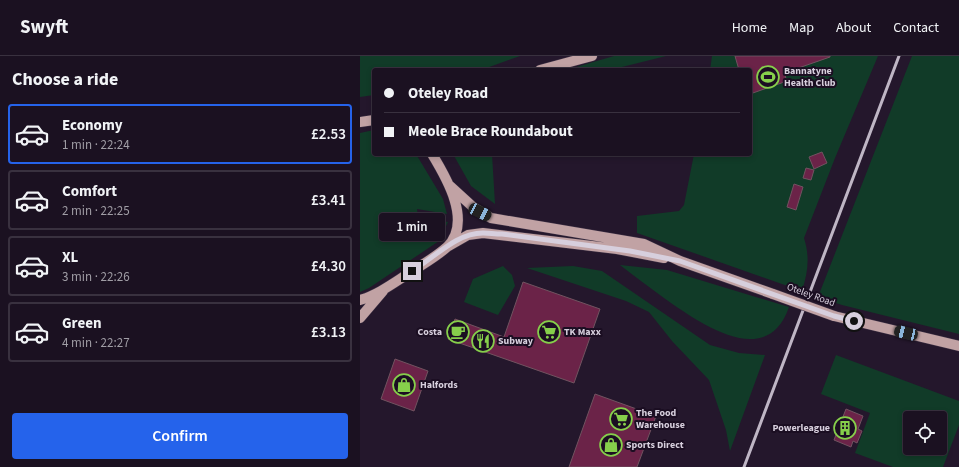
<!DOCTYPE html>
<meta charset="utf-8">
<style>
:root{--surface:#1b1121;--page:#281f2e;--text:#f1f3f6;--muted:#a09da5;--line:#39313f;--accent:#2563eb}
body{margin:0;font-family:"Source Sans 3",sans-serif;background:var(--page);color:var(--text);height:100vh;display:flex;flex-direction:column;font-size:15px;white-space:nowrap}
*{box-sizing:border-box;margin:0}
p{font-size:13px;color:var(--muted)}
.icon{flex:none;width:22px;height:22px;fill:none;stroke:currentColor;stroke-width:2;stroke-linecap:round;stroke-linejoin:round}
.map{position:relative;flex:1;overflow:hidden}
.side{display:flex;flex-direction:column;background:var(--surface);width:360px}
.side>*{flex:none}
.guide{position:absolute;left:12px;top:12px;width:380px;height:88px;border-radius:4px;box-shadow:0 2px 6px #0003,0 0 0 1px var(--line);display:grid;align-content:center;height:88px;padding:0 12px;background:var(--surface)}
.fabs{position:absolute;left:543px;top:355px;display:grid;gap:8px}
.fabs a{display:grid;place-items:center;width:44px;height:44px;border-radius:4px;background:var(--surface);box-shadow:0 2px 6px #0003,0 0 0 1px var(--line);font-size:20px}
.end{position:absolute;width:18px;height:18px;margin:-9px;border:5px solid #d7cfdd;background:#111;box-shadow:0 0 0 2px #111}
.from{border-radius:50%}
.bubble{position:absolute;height:28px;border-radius:4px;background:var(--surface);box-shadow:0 2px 6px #0003,0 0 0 1px var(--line);font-size:13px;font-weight:600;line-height:28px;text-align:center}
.car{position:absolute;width:12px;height:24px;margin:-12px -6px;border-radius:5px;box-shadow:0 0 3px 1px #0007;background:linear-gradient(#222 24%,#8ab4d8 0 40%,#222 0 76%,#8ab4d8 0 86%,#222 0)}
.guide b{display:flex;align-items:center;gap:14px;height:38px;font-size:15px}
.guide b+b{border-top:1px solid var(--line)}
.guide i{width:10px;height:10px;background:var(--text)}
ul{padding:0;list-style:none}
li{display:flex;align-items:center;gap:12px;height:60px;margin:0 8px 6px;padding:0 4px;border:2px solid var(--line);border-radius:4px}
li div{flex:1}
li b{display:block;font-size:15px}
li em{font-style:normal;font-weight:600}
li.current{border-color:var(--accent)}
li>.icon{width:36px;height:36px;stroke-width:1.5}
h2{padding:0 12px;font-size:18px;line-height:48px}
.button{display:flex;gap:8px;margin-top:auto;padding:8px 12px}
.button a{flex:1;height:46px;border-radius:4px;background:var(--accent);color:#fff;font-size:16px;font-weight:600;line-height:46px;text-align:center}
header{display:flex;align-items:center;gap:24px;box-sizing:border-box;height:56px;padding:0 20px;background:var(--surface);border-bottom:1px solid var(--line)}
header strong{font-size:19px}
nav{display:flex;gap:22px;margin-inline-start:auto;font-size:14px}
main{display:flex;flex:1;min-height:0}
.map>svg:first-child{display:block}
</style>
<header>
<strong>Swyft</strong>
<nav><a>Home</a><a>Map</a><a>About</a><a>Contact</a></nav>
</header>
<main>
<section class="side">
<h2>Choose a ride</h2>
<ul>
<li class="current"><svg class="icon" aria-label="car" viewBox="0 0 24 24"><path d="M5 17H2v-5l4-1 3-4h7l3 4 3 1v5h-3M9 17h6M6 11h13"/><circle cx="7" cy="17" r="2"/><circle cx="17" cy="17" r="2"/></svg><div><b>Economy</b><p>1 min · 22:24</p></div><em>£2.53</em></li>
<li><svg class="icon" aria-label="car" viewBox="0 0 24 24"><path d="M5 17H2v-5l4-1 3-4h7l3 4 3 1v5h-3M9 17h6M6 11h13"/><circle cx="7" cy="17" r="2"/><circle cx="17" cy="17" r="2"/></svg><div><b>Comfort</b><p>2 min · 22:25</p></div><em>£3.41</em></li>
<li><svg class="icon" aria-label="car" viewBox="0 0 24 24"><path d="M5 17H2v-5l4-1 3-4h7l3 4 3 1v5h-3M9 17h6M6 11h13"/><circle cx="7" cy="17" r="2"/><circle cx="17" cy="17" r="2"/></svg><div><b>XL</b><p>3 min · 22:26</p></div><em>£4.30</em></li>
<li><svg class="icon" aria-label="car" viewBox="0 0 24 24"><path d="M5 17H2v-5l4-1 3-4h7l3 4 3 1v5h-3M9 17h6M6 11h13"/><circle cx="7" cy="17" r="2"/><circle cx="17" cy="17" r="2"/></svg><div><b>Green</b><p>4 min · 22:27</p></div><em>£3.13</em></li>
</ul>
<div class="button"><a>Confirm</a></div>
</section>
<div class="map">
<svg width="599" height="411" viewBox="0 0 599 411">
<rect width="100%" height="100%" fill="#24172c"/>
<path fill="#113b28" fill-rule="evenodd" d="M0,0H160L121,14H14V39L0,41Z
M254,0H306L250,14H206Z
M352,0H518L475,102L444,182C450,201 448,216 442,235L277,177V160L319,155L324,149L334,98H390V14H350Z
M552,0H599V278L482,249L458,241Z
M14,74V98H56L83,143L87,158L57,153L58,161L88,166L79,185L9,232L0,236V77Z
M93,98H132L135,148L111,130Z
M260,209L307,214L429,251C407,316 338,266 304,242C289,231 274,220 260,209Z
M143,210L152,219L155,230L138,259L104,246L113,223Z
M213,210L242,215L350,289L379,297L405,299L370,395L366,374L349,324L312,285L289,256L266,245L167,212Z
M476,299L599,345V369L583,411H533L495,397L510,357L461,338ZM550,362H580V392H550Z"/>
<path fill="#6b2348" stroke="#715360" d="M375,0H470V1L424,17L427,25L390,38V14H379Z
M462,96L467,107L454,113L449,101Z
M446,112L454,114L451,124L443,122Z
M434,128L443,131L436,154L427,151Z
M163,226L240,253L214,327L88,283L95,263L144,281Z
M35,303L68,315L54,355L21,343Z
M235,338L296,360L277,411H209Z
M486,353L503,360L498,373L502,375L497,387L493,385L491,391L474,384Z"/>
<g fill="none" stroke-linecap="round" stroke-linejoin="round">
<g stroke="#3d3145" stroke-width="11">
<path id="major" d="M180,14L232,0
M0,66L14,64
M90,130L113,151L131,162L284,188L320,205L413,238
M87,191L108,179L123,177L257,193L304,202
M0,244C18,239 35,226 51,216C63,208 76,201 87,191C113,166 86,121 72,98
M474,260L599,290
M0,262L23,235"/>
</g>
<use href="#major" stroke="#c1a2a4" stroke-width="10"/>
<path stroke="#bfb6c5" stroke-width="3" d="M384,411L539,0"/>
<g stroke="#3d3145" stroke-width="11" stroke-linecap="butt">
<path id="major-bridge" d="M413,238L474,260"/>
</g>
<use href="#major-bridge" stroke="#c1a2a4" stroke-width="10"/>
</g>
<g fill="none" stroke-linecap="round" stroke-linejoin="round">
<path stroke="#d7cfdd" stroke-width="5" d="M52,215C74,202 96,177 123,177C129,177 135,178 142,178L270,195L320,205L474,260L494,265"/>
</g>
<defs>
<g id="stadium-ring" transform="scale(1.15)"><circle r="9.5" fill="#1b0e22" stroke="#86cf4b" stroke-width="1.5"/><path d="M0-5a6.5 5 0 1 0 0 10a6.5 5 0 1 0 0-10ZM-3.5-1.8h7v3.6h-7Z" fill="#86cf4b"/></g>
<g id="cafe-ring" transform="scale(1.15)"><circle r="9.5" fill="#1b0e22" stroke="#86cf4b" stroke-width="1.5"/><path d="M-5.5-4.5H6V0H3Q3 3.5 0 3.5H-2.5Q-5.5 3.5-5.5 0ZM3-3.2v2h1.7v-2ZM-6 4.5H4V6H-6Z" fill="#86cf4b"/></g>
<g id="supermarket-ring" transform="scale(1.15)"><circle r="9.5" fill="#1b0e22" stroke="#86cf4b" stroke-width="1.5"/><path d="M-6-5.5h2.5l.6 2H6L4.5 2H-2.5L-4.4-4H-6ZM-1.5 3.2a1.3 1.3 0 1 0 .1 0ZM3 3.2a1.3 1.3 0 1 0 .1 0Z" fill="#86cf4b"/></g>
<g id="restaurant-ring" transform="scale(1.15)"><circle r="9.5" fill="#1b0e22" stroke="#86cf4b" stroke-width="1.5"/><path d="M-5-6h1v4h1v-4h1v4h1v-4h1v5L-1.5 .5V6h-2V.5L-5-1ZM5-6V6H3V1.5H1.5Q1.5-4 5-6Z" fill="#86cf4b"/></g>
<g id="shop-ring" transform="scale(1.15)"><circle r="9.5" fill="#1b0e22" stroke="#86cf4b" stroke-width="1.5"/><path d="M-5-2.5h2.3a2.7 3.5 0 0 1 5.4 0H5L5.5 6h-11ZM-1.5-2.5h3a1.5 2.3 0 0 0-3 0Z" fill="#86cf4b"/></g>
<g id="building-ring" transform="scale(1.15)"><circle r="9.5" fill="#1b0e22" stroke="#86cf4b" stroke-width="1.5"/><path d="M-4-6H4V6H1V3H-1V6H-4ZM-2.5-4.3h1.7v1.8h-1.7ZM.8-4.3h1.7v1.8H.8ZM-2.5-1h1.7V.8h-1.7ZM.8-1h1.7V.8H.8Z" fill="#86cf4b"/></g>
</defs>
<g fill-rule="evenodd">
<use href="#stadium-ring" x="408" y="21"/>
<use href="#cafe-ring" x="98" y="276"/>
<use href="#supermarket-ring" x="189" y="276"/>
<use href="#restaurant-ring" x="123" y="285"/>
<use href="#shop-ring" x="44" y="329"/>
<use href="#supermarket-ring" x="261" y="363"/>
<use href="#building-ring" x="485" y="372"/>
<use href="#shop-ring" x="251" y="389"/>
</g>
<g text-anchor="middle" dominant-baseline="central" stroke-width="4" stroke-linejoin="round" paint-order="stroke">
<g font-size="10" font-weight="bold" fill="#d7cfdd" stroke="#1b0e22" text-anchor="start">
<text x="424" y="15">Bannatyne<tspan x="424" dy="12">Health Club</tspan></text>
<text x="82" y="276" text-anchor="end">Costa</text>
<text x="204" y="276">TK Maxx</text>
<text x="138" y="285">Subway</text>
<text x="60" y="329">Halfords</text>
<text x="276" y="357">The Food<tspan x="276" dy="12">Warehouse</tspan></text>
<text x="470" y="372" text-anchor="end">Powerleague</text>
<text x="266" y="389">Sports Direct</text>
</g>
<g font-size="10" fill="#d7cfdd" stroke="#1b0e22">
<text transform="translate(451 239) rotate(20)">Oteley Road</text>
</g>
</g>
</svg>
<div class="fabs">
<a><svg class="icon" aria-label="locate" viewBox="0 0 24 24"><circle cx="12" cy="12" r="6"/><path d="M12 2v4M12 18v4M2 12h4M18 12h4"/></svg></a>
</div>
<i class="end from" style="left:494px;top:265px"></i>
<i class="end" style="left:52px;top:215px"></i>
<div class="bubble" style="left:19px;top:157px;width:66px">1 min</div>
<i class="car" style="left:120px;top:156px;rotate:117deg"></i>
<i class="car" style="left:546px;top:277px;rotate:283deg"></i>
<div class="guide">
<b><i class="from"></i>Oteley Road</b>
<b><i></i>Meole Brace Roundabout</b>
</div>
</div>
</main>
